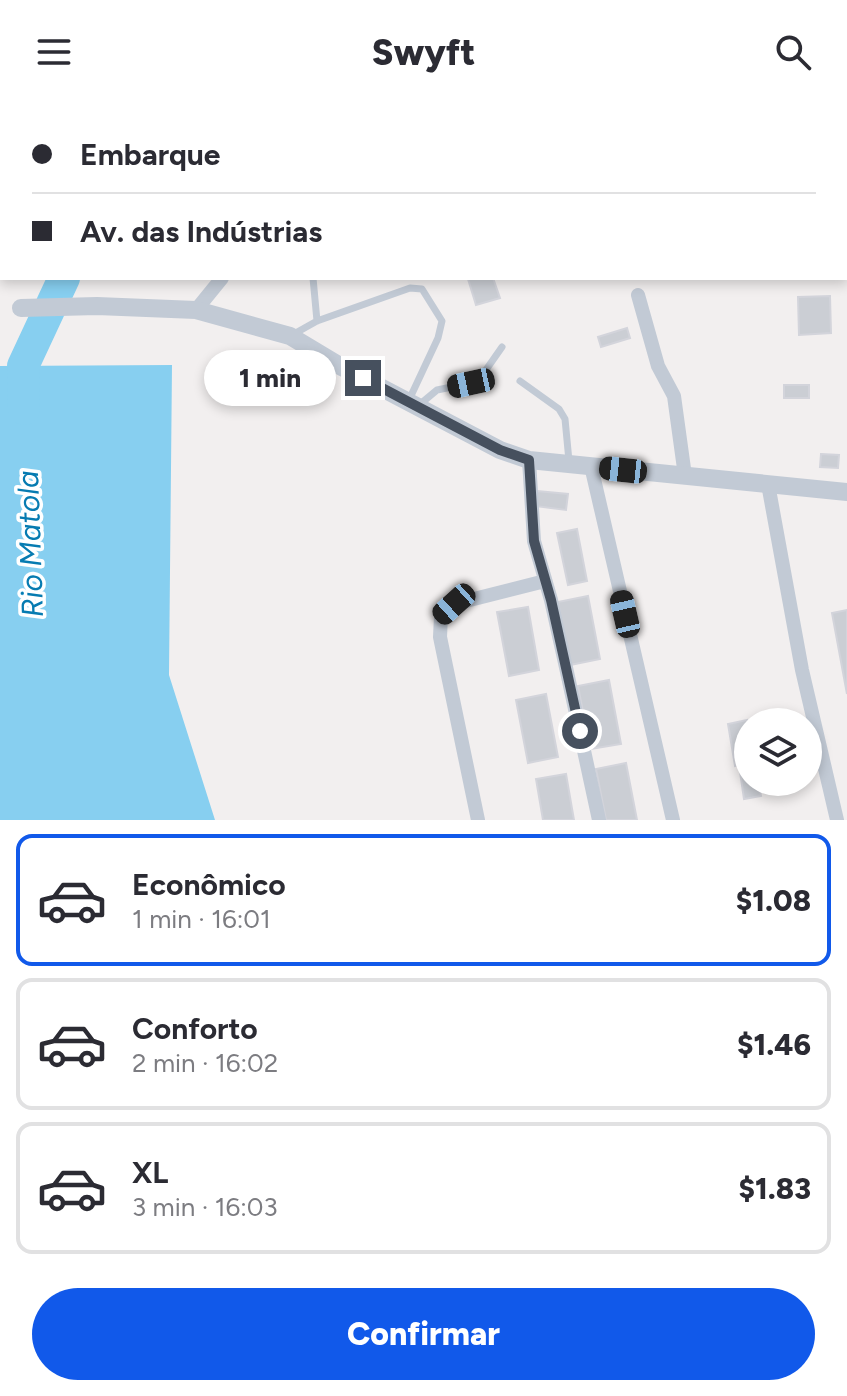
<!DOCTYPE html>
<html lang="pt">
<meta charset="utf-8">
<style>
:root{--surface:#fff;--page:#f2f2f3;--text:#2b2b33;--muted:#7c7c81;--line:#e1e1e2;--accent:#1159ea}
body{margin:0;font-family:Figtree,sans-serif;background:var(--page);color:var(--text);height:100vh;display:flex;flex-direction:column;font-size:30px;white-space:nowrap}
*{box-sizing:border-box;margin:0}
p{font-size:26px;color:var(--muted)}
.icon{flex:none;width:44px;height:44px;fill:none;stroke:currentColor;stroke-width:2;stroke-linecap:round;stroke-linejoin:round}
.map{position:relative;height:716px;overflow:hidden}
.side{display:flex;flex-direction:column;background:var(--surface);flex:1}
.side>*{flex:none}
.banner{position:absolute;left:0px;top:0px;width:848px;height:176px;box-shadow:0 4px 12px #0003;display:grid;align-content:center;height:176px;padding:0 32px;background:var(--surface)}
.fabs{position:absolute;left:734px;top:604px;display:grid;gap:16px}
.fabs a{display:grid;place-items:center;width:88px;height:88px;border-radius:50%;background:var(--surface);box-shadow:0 4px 12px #0003;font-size:40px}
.end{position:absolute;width:36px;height:36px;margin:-18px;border:10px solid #46505e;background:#fff;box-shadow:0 0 0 4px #fff}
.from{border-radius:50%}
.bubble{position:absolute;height:56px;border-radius:28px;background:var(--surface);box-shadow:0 4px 12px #0003;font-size:26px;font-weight:800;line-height:56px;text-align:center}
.car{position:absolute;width:24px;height:48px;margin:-24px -12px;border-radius:10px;box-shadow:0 0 6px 2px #0007;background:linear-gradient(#222 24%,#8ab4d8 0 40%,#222 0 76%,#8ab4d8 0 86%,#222 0)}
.banner b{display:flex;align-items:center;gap:28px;height:76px;font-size:30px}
.banner b+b{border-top:2px solid var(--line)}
.banner i{width:20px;height:20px;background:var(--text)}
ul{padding:14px 0 0;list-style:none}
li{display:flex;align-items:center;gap:24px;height:132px;margin:0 16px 12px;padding:0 16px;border:4px solid var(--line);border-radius:16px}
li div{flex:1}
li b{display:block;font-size:30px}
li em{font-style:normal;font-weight:800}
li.on{border-color:var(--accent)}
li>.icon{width:72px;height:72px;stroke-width:1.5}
.primary-button{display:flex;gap:16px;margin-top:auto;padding:16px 32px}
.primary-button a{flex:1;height:92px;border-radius:48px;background:var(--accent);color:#fff;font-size:32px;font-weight:800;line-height:92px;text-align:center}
header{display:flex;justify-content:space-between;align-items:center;height:104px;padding:0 32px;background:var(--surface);font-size:36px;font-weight:800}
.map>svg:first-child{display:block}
</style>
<header><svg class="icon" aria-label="menu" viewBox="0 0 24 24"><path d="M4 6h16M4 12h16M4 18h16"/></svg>Swyft<svg class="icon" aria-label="search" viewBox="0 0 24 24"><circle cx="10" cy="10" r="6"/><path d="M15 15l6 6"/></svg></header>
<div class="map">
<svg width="847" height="716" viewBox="0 0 847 716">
<rect width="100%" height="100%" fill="#f2efef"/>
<path fill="#87cff0" d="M0,0H322L320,2H2V163H0Z
M172,261L169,571L215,716H0V262Z"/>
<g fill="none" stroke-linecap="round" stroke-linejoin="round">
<path stroke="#87cff0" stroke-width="32" d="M24,305L23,262L64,174"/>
</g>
<path fill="#cbced4" stroke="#d3d4db" stroke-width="2" d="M472,174H493L500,194L476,201L468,175Z
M830,192L831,229L799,231L798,193Z
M627,224L630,234L601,243L598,233Z
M784,281H809V294H784Z
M821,350L839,351L838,364L820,363Z
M537,387L568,390L566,406L535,402Z
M577,425L587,477L568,481L557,429Z
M588,492L600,555L570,561L558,498Z
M528,503L539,566L509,572L497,508Z
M847,506V590L832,509Z
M609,576L621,640L590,645L578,582Z
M546,590L558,653L528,659L516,596Z
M747,616L748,678H758L761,692L744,695L739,661L735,662L728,620Z
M626,659L637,716H606L596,665Z
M566,670L574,716H543L536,675Z"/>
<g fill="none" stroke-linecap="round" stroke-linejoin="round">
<path stroke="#c2cad5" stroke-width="7" d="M313,174L317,217
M292,231L317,217L410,184L422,185L442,217L438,234L409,296
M520,277L559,305L565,315L569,357
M419,301L437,286L471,279L481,273L502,243"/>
<path stroke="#c2cad5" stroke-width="14" d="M440,2L442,0
M638,2V0
M729,2V0
M846,91H847
M638,191L658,262L674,292L685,372
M196,206L222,174
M529,356L534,437L551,496L567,568L599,716
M591,362L673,716
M768,380L802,566L837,716
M478,716L440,533L441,512L454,500L545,477"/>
<path stroke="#c2cad5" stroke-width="18" d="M21,204L97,202L196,206L290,232L340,262L500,346L529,356L847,388"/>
</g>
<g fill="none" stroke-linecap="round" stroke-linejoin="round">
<path stroke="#46505e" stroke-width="10" d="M363,274L500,346L529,356L534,437L551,496L580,627"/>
</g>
<g text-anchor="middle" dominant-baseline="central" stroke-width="7" stroke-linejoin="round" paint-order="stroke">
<g font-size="30" font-style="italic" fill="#067bb1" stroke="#fff">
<text transform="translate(30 440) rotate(-92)">Rio Matola</text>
</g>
</g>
</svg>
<div class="fabs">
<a><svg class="icon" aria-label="layers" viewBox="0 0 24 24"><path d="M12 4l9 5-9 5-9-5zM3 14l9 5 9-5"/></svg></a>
</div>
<i class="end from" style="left:580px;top:627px"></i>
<i class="end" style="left:363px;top:274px"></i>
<div class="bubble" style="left:204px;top:246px;width:132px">1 min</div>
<i class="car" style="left:471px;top:279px;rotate:258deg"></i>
<i class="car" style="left:623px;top:366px;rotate:276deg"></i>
<i class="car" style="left:454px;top:500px;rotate:228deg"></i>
<i class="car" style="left:625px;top:510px;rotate:347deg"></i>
<div class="banner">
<b><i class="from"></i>Embarque</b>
<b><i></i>Av. das Indústrias</b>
</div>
</div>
<section class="side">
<ul>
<li class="on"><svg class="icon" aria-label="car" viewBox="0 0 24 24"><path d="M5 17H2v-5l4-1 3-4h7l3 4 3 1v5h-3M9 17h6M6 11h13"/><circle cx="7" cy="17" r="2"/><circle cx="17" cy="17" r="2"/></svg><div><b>Econômico</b><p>1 min · 16:01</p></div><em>$1.08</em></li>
<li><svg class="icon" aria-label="car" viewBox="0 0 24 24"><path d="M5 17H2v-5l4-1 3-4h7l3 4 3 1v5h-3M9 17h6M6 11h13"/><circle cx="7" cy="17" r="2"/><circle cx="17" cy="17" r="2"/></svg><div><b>Conforto</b><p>2 min · 16:02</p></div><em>$1.46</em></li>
<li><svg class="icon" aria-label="car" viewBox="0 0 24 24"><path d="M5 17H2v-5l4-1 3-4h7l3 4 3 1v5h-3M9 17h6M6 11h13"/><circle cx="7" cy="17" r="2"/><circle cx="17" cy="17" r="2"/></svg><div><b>XL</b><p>3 min · 16:03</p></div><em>$1.83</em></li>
</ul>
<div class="primary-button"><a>Confirmar</a></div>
</section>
